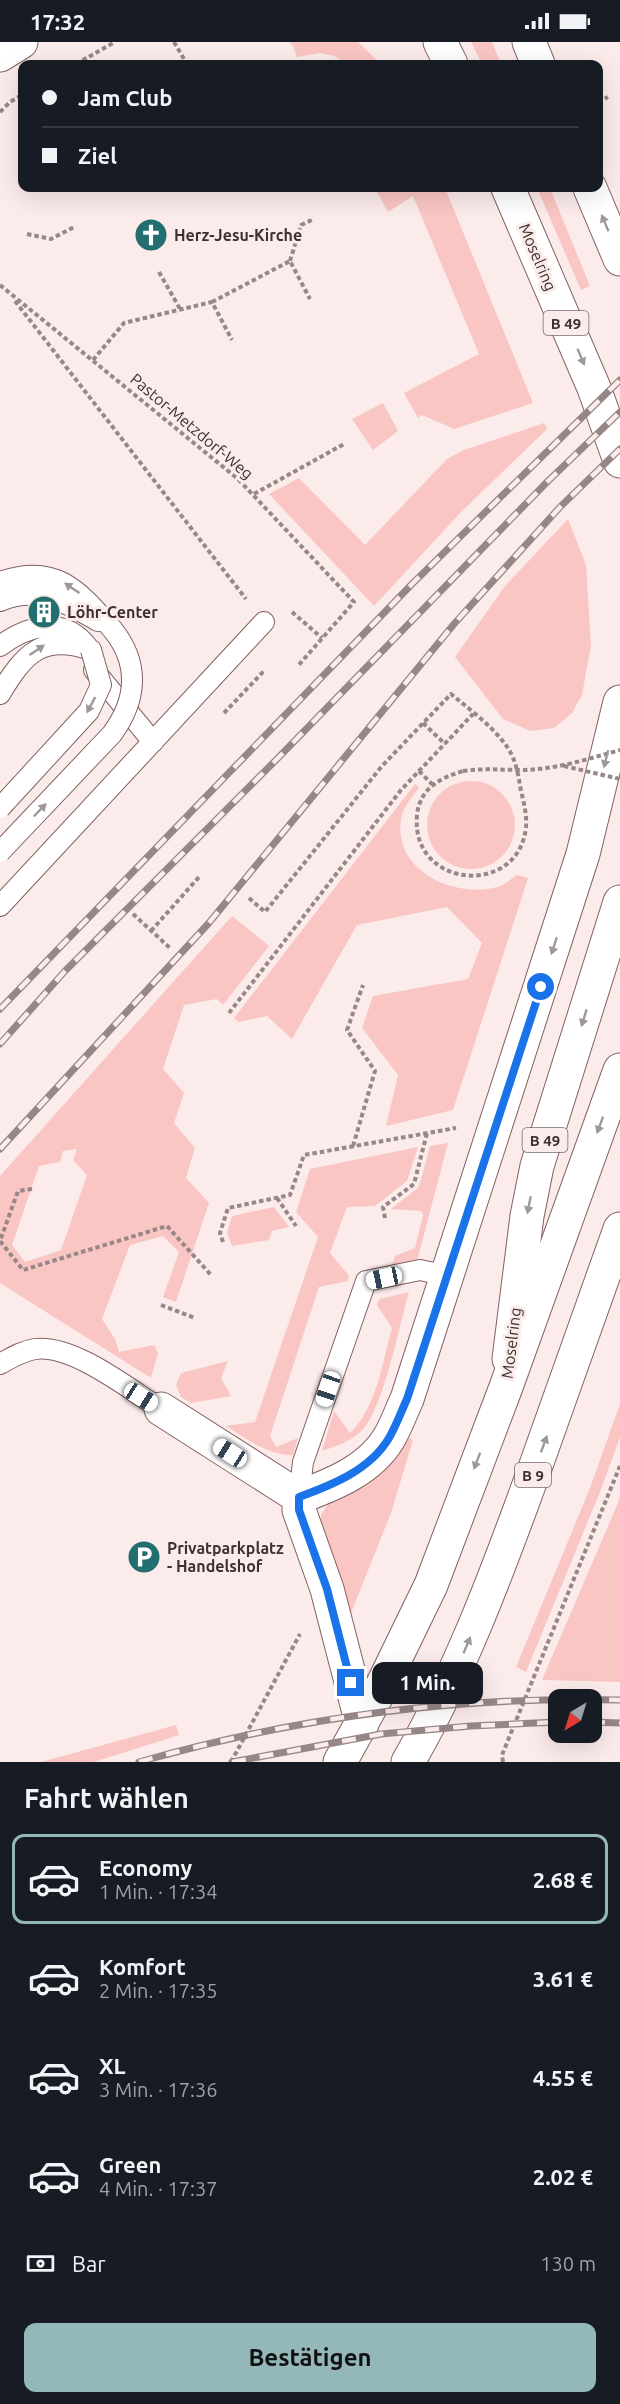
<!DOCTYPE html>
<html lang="de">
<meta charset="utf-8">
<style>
:root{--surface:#171b24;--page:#242831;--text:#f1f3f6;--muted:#9ea1a6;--line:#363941;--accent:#94b8ba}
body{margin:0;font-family:Ubuntu,sans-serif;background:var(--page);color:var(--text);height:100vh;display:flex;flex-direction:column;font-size:22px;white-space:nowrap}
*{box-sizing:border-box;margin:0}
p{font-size:20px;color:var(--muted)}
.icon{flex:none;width:33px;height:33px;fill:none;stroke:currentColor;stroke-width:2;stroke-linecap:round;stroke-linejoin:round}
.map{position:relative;height:1720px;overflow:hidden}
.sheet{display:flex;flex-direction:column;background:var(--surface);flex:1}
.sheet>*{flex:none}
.top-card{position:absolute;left:18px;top:18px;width:585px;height:132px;border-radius:12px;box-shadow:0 6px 24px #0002;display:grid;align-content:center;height:132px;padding:0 24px;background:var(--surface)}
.needle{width:39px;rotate:218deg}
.buttons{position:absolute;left:548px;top:1647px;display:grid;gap:12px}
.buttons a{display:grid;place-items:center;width:54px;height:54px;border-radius:12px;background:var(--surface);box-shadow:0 6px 24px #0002;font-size:30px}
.end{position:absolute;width:27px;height:27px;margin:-14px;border:8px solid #1a73e8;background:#fff;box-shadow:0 0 0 3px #fff}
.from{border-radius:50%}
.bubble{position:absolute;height:42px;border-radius:12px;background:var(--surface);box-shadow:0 6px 24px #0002;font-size:20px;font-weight:700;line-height:42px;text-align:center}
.car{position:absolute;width:18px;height:36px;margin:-18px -9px;border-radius:8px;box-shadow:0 0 4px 2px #0007;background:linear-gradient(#fff 24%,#345 0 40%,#fff 0 76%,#345 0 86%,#fff 0)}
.top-card b{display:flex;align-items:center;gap:21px;height:57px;font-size:22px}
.top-card b+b{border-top:2px solid var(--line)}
.top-card i{width:15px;height:15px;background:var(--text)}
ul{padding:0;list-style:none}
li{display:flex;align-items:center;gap:18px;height:90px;margin:0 12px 9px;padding:0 12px;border:3px solid transparent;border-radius:12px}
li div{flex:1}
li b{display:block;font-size:22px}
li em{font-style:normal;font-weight:700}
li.current{border-color:var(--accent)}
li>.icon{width:54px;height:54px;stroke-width:1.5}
h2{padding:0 24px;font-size:27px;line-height:72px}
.pay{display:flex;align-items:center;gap:15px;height:66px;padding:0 24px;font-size:22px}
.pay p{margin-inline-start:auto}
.cta{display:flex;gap:12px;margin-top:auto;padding:12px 24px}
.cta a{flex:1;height:69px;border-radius:12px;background:var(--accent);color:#111;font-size:24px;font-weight:700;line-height:69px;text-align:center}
.status{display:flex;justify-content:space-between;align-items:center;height:42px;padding:0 30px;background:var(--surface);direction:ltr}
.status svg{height:16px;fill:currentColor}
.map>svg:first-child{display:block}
</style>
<div class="status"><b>17:32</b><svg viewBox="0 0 49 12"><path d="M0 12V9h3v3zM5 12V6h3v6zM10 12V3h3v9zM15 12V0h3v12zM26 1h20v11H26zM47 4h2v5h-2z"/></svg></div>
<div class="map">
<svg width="620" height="1720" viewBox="0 0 620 1720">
<rect width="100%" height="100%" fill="#fbebea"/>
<path fill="#fac6c3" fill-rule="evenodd" d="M289,0H358L381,22H347L334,14L320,11L297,15L293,4Z
M471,0H492L501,22H482Z
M375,146H445L533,361L454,387L422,373L418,376L404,351L479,312L413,154L388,170Z
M537,146H550L590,244L581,248Z
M383,361L398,389L373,408L352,377Z
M544,381L547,387L461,470L374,564L269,452L299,436L365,503L447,417L464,408Z
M568,477L586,523L591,603L582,653L572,671L554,686L530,689L503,677L455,615L505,544Z
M427 783a44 44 0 1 1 88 0a44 44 0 1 1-88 0Z
M415,742L419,746C412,755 402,766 401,778C393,829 455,857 497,845C504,843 511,837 517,833L528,836L453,1068L386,1084L398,1033L362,986L373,954L468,937L482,901L447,865L357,883L292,997L267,974L239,980L234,976Z
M232,874L269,904L223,963L217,957L184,963L163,1027L184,1051L174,1081L195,1106L186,1136L209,1161L176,1260L163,1255L179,1210L163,1194L130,1203L102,1277L115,1297L119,1310L154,1303L158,1311L151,1336L0,1241V1134ZM77,1107L73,1118L87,1133L61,1208L25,1220L12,1203L39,1124L60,1120L63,1109Z
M448,1101L417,1219L391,1226L395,1214L415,1206L423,1173L421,1169L391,1167L419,1145L430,1104Z
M418,1105L407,1139L375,1164L347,1165L330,1211L349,1234L348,1239L319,1245L270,1394L276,1405L298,1396L293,1413C267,1413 247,1397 226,1384L255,1380L318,1195L296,1170L310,1127Z
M274,1165L289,1185L272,1189L269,1198L232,1204L227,1191L232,1174Z
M409,1250C400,1281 383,1367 363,1387C352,1399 337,1404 322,1409L334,1369L350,1391C377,1365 382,1321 392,1286L377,1263L379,1257Z
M228,1319L221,1336L231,1354L191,1361L181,1355L176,1343L181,1331Z
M620,1362V1395L600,1450L526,1630L516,1625L590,1446Z
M405,1394L413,1398L391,1471L347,1581L321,1488V1473L330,1459Z
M620,1454V1640L542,1638L618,1461Z
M176,1683L179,1693L94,1720H41Z"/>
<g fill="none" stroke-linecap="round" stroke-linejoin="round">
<g stroke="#836160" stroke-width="22">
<path id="service" d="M0,540C56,520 79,549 113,588
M0,559C38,543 65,560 98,579
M0,604C28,583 63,574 87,604
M94,628L153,700
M0,652C24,612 42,591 91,608
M0,864L264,580
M0,1322C11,1316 22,1309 35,1307C73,1302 129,1347 161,1367
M299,1455L303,1420L366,1239L420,1228L448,1234"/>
</g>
<g stroke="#836160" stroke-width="35">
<path id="minor" d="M161,1367L299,1455
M299,1455C332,1443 370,1428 389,1396C396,1384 401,1370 407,1357L583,812L620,660
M299,1455V1468L327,1547L362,1682"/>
</g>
<g stroke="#836160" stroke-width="35">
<path id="tertiary" d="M0,13L21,0"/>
</g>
<g stroke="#836160" stroke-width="35">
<path id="primary" d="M440,0L451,22
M529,0L538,22
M508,146L594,346L620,419
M590,146L620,217
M509,1317L527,1174L537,1124L620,860"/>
</g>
<g stroke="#836160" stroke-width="35">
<path id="trunk" d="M340,1720L381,1646L431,1543L506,1345L620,1028
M408,1720C459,1632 495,1536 530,1440C560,1356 590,1271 620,1187"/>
</g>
<path stroke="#978787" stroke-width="4" stroke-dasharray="4.5 3" stroke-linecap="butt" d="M174,0L184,17
M76,22L115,0
M598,41L601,40
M598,60L608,55
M0,70L10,60L22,53
M27,192L51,197L74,185
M290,219L301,183L314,177
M159,230L180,267
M0,243L238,437L354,560L297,625
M15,259L246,557
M212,260L290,219L310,257
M93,318L124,281L212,260L232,298
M254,452L344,402
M292,570L322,596
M224,671L262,631L260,628
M423,681L445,702
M419,729L432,742
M249,856L265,870L382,724L451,652C469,667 491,683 505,702C516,716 518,732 521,749C524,761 527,773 526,785C519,856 410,847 417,773C420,746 440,736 463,729
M133,872L170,906
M151,889L199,835
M229,971L401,748L473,672
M353,1104L375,1029L347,988L363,943
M32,1147L18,1149L0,1199L23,1228L167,1184L211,1233
M277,1156L296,1184
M385,1176L383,1165L414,1142L427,1091
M223,1200L220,1191L228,1166L290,1153L304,1113L456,1086
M161,1263L195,1276
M231,1720L300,1592
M503,1720L502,1713L620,1424"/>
<use href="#service" stroke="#fff" stroke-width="20"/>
<use href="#minor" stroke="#fff" stroke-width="33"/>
<use href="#tertiary" stroke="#fff" stroke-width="33"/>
<use href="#primary" stroke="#fff" stroke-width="33"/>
<use href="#trunk" stroke="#fff" stroke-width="33"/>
<g stroke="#968685" stroke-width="7">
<path id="rail" d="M0,967L412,542L620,338
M0,1002L65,929L277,717L548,439L620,370
M0,1107L208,882L454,582L561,464L620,407
M591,1680L620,1681
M139,1720C297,1675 456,1654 620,1658
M232,1720L381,1692L471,1684L558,1680"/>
</g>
<use href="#rail" stroke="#fbebea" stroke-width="4.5" stroke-dasharray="14" stroke-linecap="butt"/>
<g stroke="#836160" stroke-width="22" stroke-linecap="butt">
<path id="service-bridge" d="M0,766L89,669L101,643L91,608
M0,810L112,692C137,658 140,622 113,588"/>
</g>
<path stroke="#978787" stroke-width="4" stroke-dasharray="4.5 3" stroke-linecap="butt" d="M564,724L620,737
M463,729C484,726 503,728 524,728C557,727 588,717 620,708"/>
<use href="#service-bridge" stroke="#fff" stroke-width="20"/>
</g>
<defs><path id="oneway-solid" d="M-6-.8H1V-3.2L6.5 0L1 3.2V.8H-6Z" transform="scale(1.5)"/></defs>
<g fill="#a09898">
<use href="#oneway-solid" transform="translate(605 181) rotate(-113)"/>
<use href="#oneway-solid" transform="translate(581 315) rotate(67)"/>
<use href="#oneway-solid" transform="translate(72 546) rotate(-146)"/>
<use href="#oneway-solid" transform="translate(37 608) rotate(-34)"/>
<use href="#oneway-solid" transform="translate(91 663) rotate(118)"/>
<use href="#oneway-solid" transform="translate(606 717) rotate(104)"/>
<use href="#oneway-solid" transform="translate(40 768) rotate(-46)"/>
<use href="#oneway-solid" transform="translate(554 904) rotate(108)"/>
<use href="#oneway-solid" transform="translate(584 976) rotate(107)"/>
<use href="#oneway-solid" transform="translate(600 1083) rotate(110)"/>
<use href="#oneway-solid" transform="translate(529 1163) rotate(101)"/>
<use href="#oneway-solid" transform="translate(544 1402) rotate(-70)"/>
<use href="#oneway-solid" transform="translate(477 1419) rotate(111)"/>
<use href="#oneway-solid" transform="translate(467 1603) rotate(-67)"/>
</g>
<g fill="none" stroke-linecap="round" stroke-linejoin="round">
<path stroke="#1a73e8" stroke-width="8" d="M351,1641L327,1547L299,1468V1455C332,1443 370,1428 389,1396C396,1384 401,1370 407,1357L541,945"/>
</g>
<defs>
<g id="church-disc" transform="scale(1.725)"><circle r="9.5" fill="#236f70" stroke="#fbebea"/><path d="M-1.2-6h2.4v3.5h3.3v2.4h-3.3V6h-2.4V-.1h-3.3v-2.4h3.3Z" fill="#fff"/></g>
<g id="building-disc" transform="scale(1.725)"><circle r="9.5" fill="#236f70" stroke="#fbebea"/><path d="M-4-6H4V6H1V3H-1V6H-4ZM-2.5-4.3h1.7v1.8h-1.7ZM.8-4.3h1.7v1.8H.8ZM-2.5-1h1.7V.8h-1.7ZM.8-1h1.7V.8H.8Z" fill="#fff"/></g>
<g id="parking-disc" transform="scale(1.725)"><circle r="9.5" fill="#236f70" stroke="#fbebea"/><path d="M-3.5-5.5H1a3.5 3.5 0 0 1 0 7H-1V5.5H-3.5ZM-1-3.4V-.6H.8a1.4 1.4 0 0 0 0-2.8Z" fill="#fff"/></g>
</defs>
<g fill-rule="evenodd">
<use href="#church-disc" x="151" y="193"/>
<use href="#building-disc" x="44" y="570"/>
<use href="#parking-disc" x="144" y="1515"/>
</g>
<g text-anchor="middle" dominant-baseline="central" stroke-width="6" stroke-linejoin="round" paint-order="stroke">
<g fill="#fbebea" stroke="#786868" stroke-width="1.5">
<rect x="543.5" y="269" width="45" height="24" rx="4.5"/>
<rect x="522.5" y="1086" width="45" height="24" rx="4.5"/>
<rect x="515" y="1421" width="36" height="24" rx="4.5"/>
</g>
<g font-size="15" font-weight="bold" fill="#403030">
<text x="566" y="281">B 49</text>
<text x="545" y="1098">B 49</text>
<text x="533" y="1433">B 9</text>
</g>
<g font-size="16" font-weight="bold" fill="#403030" stroke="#fbebea" text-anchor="start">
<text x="174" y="193">Herz-Jesu-Kirche</text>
<text x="67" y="570">Löhr-Center</text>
<text x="167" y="1506">Privatparkplatz<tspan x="167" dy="18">- Handelshof</tspan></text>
</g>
<g font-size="16" fill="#403030" stroke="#fbebea">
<text transform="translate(538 215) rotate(67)">Moselring</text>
<text transform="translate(192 384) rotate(40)">Pastor-Metzdorf-Weg</text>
<text transform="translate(511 1301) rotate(-83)">Moselring</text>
</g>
</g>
</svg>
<div class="buttons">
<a><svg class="needle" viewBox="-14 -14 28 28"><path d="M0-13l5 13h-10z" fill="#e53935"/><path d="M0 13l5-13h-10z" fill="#9ea1a6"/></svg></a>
</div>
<i class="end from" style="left:541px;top:945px"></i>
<i class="end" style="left:351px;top:1641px"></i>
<div class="bubble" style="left:372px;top:1620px;width:111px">1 Min.</div>
<i class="car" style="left:384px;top:1236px;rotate:258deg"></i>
<i class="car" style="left:328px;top:1347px;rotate:199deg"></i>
<i class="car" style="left:141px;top:1355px;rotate:122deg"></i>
<i class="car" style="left:230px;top:1411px;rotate:302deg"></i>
<div class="top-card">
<b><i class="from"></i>Jam Club</b>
<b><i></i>Ziel</b>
</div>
</div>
<section class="sheet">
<h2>Fahrt wählen</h2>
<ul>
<li class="current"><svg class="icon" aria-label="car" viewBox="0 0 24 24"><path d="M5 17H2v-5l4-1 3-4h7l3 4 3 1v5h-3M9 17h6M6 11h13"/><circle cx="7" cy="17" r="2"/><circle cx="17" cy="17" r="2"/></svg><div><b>Economy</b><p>1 Min. · 17:34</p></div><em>2.68 €</em></li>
<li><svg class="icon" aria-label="car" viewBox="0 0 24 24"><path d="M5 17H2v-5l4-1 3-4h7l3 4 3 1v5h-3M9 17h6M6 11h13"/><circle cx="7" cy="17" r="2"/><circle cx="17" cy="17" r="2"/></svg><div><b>Komfort</b><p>2 Min. · 17:35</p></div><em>3.61 €</em></li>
<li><svg class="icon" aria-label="car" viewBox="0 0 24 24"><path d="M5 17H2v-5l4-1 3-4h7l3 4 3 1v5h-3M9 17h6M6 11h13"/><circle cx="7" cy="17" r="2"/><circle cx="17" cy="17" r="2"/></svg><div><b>XL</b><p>3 Min. · 17:36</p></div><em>4.55 €</em></li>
<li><svg class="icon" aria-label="car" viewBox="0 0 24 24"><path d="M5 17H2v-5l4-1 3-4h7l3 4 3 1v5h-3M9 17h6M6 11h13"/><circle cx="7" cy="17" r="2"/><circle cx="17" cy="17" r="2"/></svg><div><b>Green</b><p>4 Min. · 17:37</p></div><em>2.02 €</em></li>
</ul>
<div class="pay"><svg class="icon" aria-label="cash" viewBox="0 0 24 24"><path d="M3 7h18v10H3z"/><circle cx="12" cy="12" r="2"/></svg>Bar<p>130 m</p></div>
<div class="cta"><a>Bestätigen</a></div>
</section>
